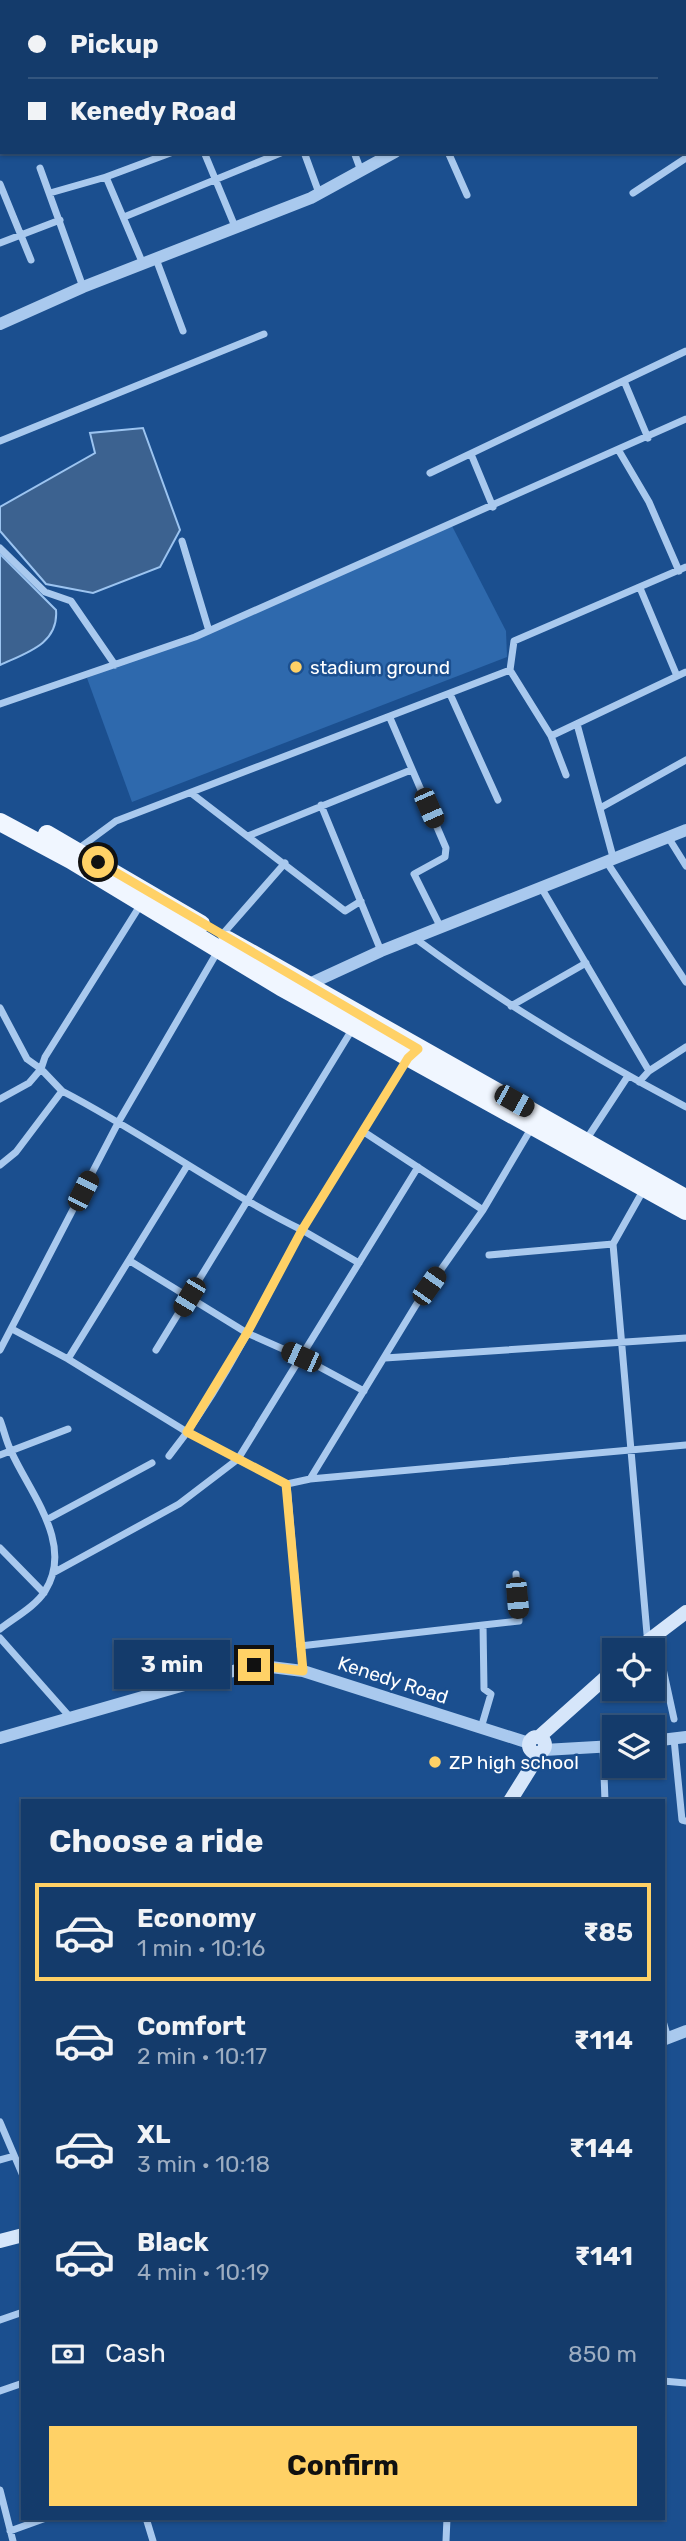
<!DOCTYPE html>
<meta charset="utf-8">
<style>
:root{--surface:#143b6b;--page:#1d4271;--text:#f1f3f6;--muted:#9dadc1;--line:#33557e;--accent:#ffd166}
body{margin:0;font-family:Rubik,sans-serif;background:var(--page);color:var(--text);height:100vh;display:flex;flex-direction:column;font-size:26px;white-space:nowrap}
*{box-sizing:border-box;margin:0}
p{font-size:23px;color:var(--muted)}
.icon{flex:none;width:38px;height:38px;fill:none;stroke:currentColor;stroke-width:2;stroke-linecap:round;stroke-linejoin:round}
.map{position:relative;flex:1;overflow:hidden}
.side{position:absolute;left:21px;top:1799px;width:644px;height:721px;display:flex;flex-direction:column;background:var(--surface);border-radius:0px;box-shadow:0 2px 5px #0004,0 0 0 2px var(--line)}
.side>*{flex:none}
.guide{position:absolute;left:0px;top:0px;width:686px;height:154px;box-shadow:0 2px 5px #0004,0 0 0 2px var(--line);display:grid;align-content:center;height:154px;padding:0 28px;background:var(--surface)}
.fabs{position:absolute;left:602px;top:1638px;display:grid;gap:14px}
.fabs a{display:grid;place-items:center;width:63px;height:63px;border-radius:0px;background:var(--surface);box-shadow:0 2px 5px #0004,0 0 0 2px var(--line);font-size:35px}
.end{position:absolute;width:32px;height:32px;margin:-16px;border:9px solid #ffd166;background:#111;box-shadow:0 0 0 4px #111}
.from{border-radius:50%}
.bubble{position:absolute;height:49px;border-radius:0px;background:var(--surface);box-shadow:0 2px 5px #0004,0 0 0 2px var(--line);font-size:23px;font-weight:700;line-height:49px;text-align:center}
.car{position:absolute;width:21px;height:42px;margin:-21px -10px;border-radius:9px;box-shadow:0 0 5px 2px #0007;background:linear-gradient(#222 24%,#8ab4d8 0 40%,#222 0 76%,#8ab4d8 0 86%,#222 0)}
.guide b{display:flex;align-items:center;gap:24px;height:66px;font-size:26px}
.guide b+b{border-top:2px solid var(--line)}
.guide i{width:18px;height:18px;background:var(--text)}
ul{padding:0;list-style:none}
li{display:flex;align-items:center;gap:21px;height:98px;margin:0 14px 10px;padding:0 14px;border:4px solid transparent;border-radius:0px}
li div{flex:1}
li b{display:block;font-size:26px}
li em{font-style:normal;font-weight:700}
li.active{border-color:var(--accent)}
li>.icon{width:63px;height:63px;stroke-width:1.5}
h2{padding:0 28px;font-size:32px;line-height:84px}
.pay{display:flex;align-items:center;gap:18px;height:77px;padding:0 28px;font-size:26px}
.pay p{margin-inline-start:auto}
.action{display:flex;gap:14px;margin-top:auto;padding:14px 28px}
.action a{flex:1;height:80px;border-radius:0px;background:var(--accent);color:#111;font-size:28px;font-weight:700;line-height:80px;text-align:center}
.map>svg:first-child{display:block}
</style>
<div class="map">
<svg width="686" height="2541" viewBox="0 0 686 2541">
<rect width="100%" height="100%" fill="#1b4f8f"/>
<path fill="#2e69ad" d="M452,526L506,631L507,657L132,802L87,678Z"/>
<path fill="#3c6290" stroke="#9cc4f0" stroke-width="2" d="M143,428L180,530L160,567L93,593L46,584L0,531V507L95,453L90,433Z
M0,554L56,610C59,644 26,653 0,665Z"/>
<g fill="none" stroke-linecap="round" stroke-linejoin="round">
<path stroke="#a9c9ee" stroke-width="7" d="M0,115L2,114
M204,152L236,229
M304,152L319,193
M354,152L361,171
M448,152L467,195
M40,168L83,287
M0,184L31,260
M50,193L106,177
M633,193L686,158
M124,217L283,152
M0,243L60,220
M156,259L183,331
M143,264L106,177L173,152
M624,381L648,438
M0,441L264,334
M619,451L649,502L679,571
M471,454L493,507
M430,473L686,351
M182,541L209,631
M0,548L45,592L71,601L115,665
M640,588L677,676
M510,670L551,736L686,672
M450,694L498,800
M0,704L195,637L686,419
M390,718L446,848L445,857L414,874L441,928
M577,724L613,857
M551,736L566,775
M191,793L345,911L361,901
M321,805L381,951
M602,807L686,760
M248,836L411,770
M668,837L686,866
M78,849L116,821L510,670L514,641L686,567
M606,861L686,982
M542,889L649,1071
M221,936L285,863
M416,939C502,1003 592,1057 686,1107
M511,1006L586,963
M0,1008L27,1059L41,1069L29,1083L0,1099
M639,1082L649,1071L686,1047
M62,1091C145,1134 219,1189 302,1230L408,1058
M364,1132L483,1210L532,1127
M586,1140L628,1076
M0,1165L16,1152L62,1091L41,1069L45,1057L141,904
M644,1189L613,1244L647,1634L660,1655L674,1719
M489,1255L613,1244
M130,1261L247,1333L301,1357L364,1391
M12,1329L68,1359L187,1432L287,1484L310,1479L416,1305L483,1210
M0,1350L119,1121L219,949
M156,1350L353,1028
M385,1358L686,1338
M68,1359L187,1166
M0,1420C4,1430 6,1441 11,1451C29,1492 75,1544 45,1591C36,1606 14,1618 0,1629
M0,1455L68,1429
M169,1456C223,1388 261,1306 302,1230L359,1263
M310,1479L686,1445
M287,1484L303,1671
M48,1519L152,1463
M0,1548L44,1593
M53,1573L179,1504L238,1459L418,1167
M0,1638L69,1716
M300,1646L483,1625
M481,1728L491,1694L484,1689L483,1625L519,1621L516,1574
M674,1739L682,1820L686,1821
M603,1747L605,1801
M663,2021L668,2038
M0,2122L23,2176
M0,2160L14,2156
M0,2320L23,2312
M663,2381L686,2383
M0,2391L23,2383
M0,2490L13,2541
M146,2518L153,2541
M10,2531L46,2518
M446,2541L447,2518"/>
<path stroke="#a9c9ee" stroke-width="12" d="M661,2L663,0
M684,38L686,42
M0,324L83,287L311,198L395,152
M305,986L381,951L686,830
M0,1738L254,1665L303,1671L529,1743
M653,1741L686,1737
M544,1750L614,1746
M663,2040L686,2031"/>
<path stroke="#d6e6fa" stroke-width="14" d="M636,1650L686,1612
M529 1745a8 8 0 1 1 16 0a8 8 0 1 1-16 0Z
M539,1737L614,1670
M510,1801L540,1753
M0,2241L23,2235"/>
<path stroke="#f0f6ff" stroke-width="18" d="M0,822L71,860L281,987L686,1211
M47,834L201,924
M228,940L682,1196"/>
</g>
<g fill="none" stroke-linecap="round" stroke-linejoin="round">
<path stroke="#ffd166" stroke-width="9" d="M98,862L418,1049L408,1058L302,1230L247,1333L187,1432L286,1484L303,1671L254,1665"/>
</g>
<g fill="#ffd166" stroke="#1b4f8f" stroke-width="2.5">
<circle cx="296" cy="667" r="7"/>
<circle cx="435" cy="1762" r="7"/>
</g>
<g text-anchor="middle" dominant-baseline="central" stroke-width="5" stroke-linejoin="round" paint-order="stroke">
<g font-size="19" fill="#fff" stroke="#1b4f8f" text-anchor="start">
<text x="310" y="667">stadium ground</text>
<text x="449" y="1762">ZP high school</text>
</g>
<g font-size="19" fill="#fff" stroke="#1b4f8f">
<text transform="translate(393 1680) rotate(18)">Kenedy Road</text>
</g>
</g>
</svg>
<div class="fabs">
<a><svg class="icon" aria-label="locate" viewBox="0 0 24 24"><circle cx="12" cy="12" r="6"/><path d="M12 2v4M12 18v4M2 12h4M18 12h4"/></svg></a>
<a><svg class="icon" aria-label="layers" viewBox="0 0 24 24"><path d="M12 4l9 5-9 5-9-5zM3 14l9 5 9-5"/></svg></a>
</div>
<i class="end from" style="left:98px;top:862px"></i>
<i class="end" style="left:254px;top:1665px"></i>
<div class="bubble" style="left:114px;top:1640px;width:116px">3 min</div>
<i class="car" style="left:429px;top:808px;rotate:156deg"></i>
<i class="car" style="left:514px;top:1101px;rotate:119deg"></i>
<i class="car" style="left:83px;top:1191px;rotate:27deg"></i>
<i class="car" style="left:429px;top:1286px;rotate:35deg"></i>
<i class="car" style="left:189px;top:1297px;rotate:211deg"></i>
<i class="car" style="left:301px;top:1357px;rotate:294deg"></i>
<i class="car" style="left:517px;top:1598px;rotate:175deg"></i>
<div class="guide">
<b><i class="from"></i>Pickup</b>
<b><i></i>Kenedy Road</b>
</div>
<section class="side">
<h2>Choose a ride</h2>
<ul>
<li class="active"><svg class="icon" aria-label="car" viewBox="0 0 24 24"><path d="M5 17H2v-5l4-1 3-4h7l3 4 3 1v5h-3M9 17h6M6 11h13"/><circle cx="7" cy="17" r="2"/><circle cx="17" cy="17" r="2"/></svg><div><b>Economy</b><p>1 min · 10:16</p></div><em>₹85</em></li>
<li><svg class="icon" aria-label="car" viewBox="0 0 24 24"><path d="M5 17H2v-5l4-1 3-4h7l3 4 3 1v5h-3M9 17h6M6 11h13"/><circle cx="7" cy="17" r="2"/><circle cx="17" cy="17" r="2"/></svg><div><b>Comfort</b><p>2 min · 10:17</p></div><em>₹114</em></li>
<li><svg class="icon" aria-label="car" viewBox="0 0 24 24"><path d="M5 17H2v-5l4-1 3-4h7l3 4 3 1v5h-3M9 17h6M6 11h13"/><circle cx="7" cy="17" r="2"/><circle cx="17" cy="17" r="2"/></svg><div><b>XL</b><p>3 min · 10:18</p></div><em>₹144</em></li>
<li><svg class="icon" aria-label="car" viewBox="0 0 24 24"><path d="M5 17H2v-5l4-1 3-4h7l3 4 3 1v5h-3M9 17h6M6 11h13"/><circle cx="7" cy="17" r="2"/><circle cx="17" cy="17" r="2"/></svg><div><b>Black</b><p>4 min · 10:19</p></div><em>₹141</em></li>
</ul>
<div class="pay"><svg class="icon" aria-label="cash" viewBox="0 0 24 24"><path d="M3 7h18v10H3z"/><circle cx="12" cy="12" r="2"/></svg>Cash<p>850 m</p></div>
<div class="action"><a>Confirm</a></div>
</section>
</div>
